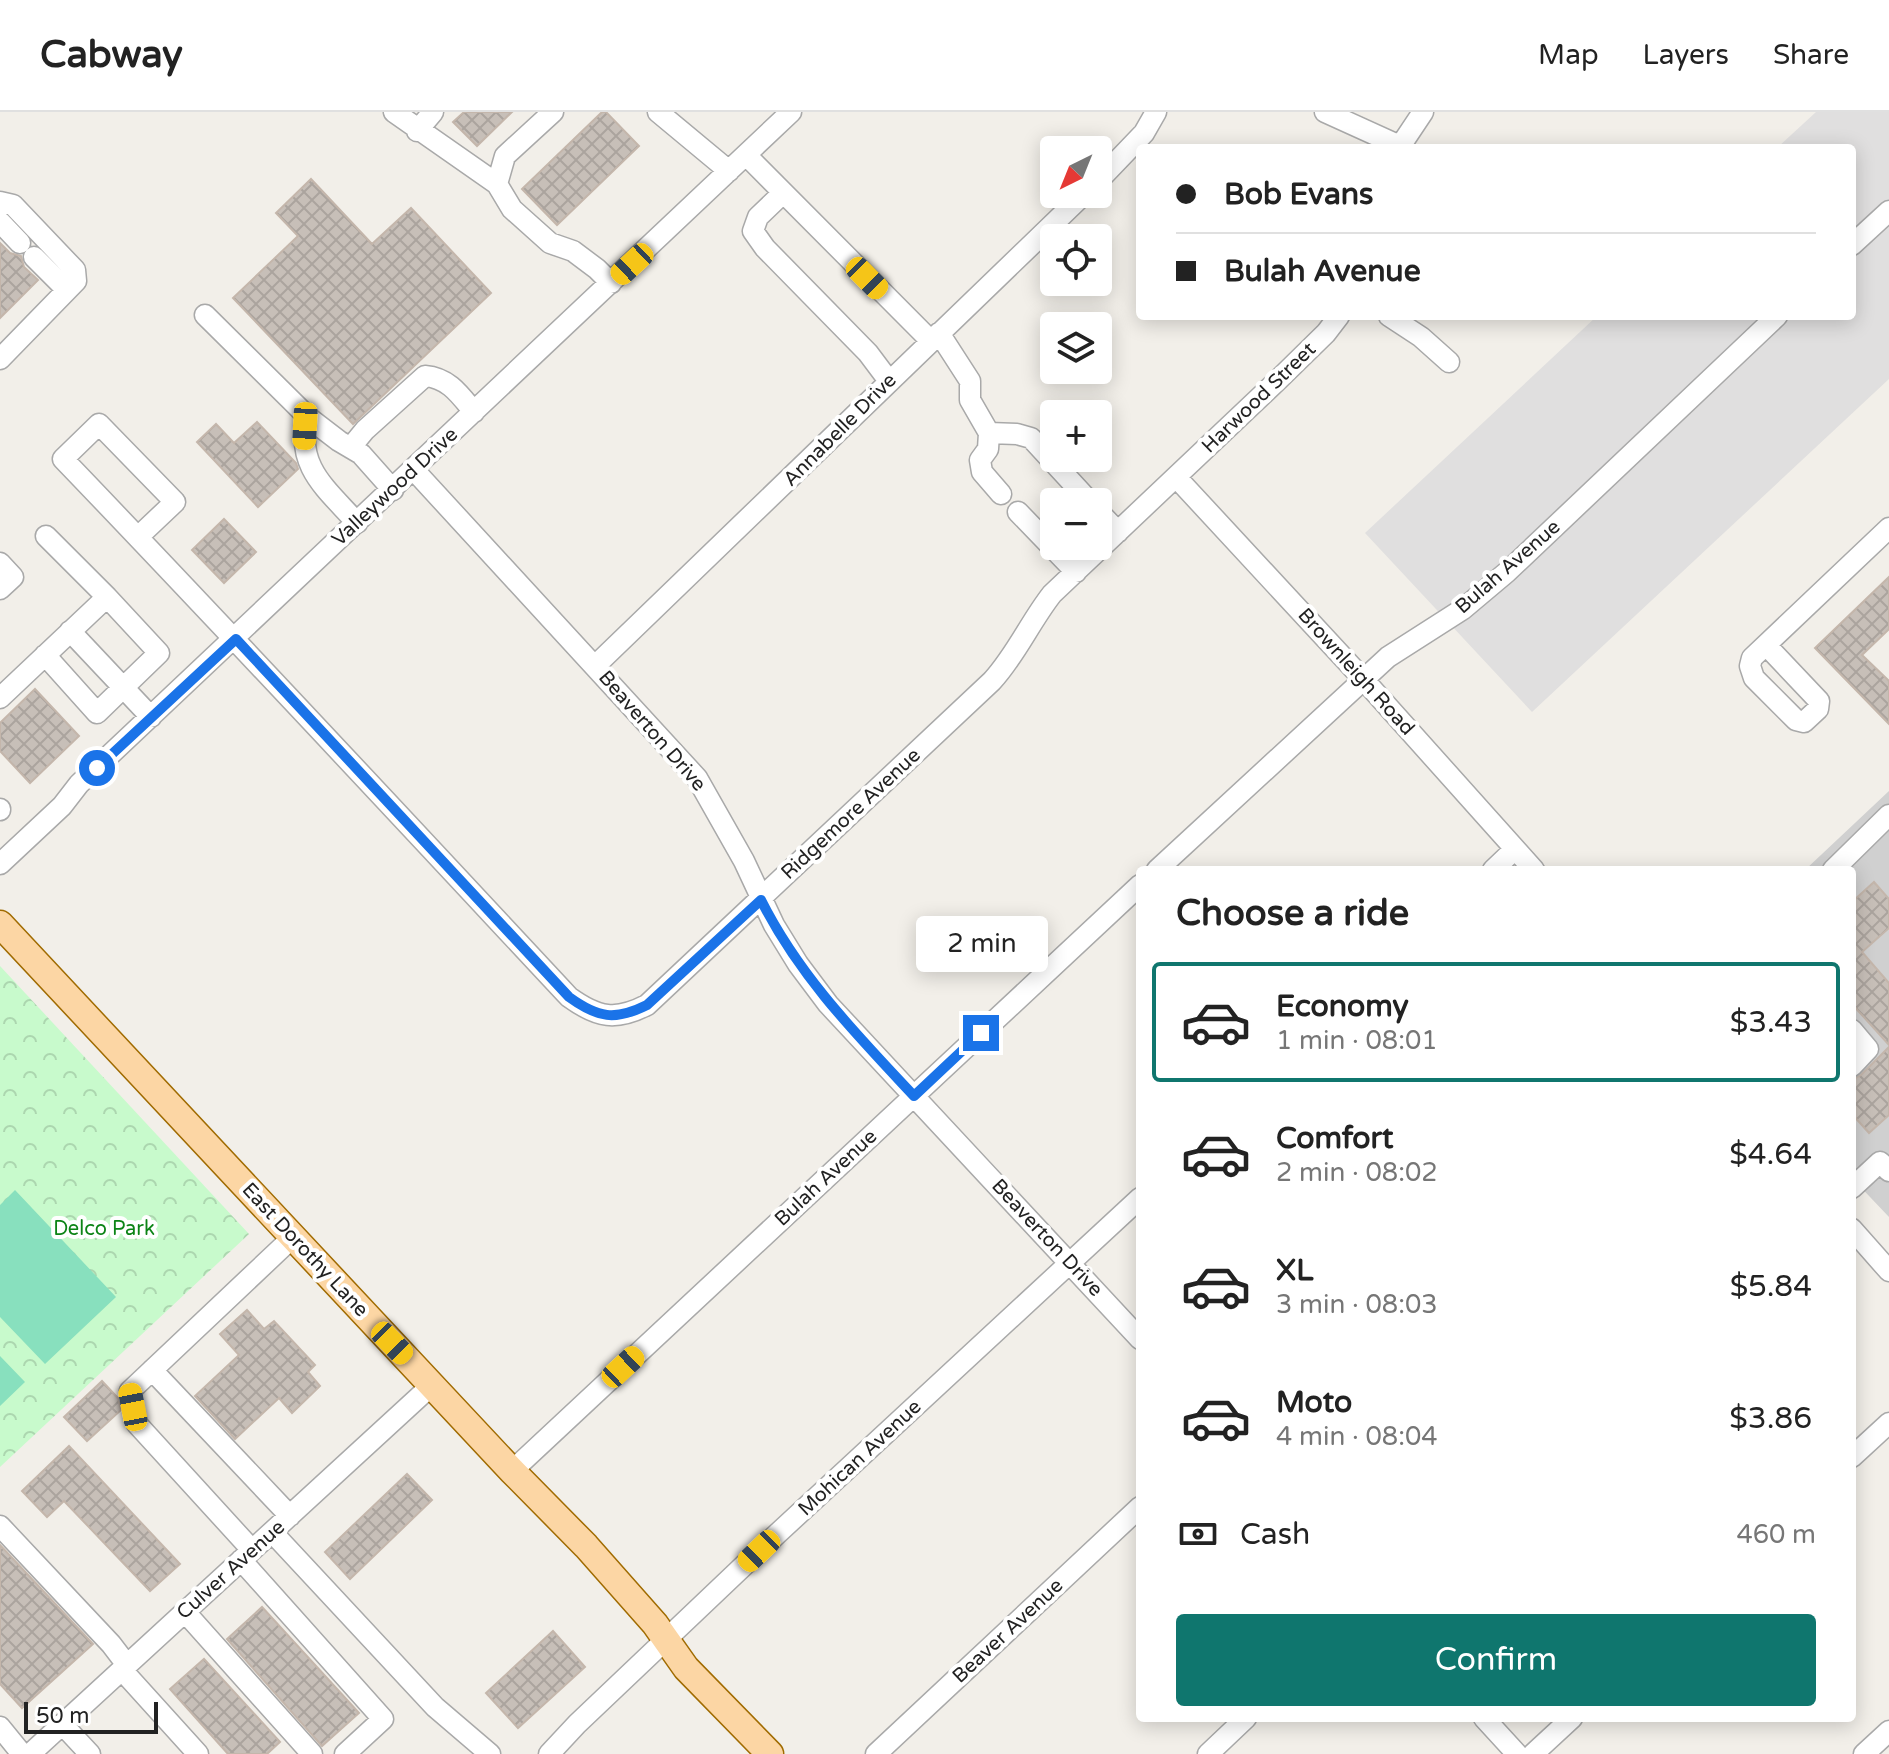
<!DOCTYPE html>
<meta charset="utf-8">
<style>
:root{--surface:#fff;--page:#f6f6f6;--text:#222;--muted:#767676;--line:#e0e0e0;--accent:#0f766e}
body{margin:0;font-family:"Varela Round",sans-serif;background:var(--page);color:var(--text);height:100vh;display:flex;flex-direction:column;font-size:30px;white-space:nowrap}
*{box-sizing:border-box;margin:0}
p{font-size:26px;color:var(--muted)}
.icon{flex:none;width:44px;height:44px;fill:none;stroke:currentColor;stroke-width:2;stroke-linecap:round;stroke-linejoin:round}
.map{position:relative;flex:1;overflow:hidden}
.drawer{position:absolute;left:1136px;top:754px;width:720px;height:856px;display:flex;flex-direction:column;background:var(--surface);border-radius:8px;box-shadow:0 4px 20px #0003}
.drawer>*{flex:none}
.banner{position:absolute;left:1136px;top:32px;width:720px;height:176px;border-radius:8px;box-shadow:0 4px 20px #0003;display:grid;align-content:center;height:176px;padding:0 40px;background:var(--surface)}
.needle{width:52px;rotate:223deg}
.controls{position:absolute;left:1040px;top:24px;display:grid;gap:16px}
.controls a{display:grid;place-items:center;width:72px;height:72px;border-radius:8px;background:var(--surface);box-shadow:0 4px 20px #0003;font-size:40px}
.scale{position:absolute;left:24px;bottom:20px;width:134px;box-sizing:border-box;padding-left:8px;border:4px solid #222;border-top:0;font-size:22px;line-height:28px;white-space:nowrap;color:#222;-webkit-text-stroke:6px #fff;paint-order:stroke}
.end{position:absolute;width:36px;height:36px;margin:-18px;border:10px solid #1a73e8;background:#fff;box-shadow:0 0 0 4px #fff}
.from{border-radius:50%}
.bubble{position:absolute;height:56px;border-radius:8px;background:var(--surface);box-shadow:0 4px 20px #0003;font-size:26px;font-weight:600;line-height:56px;text-align:center}
.car{position:absolute;width:24px;height:48px;margin:-24px -12px;border-radius:10px;box-shadow:0 0 6px 2px #0007;background:linear-gradient(#f5c518 24%,#345 0 40%,#f5c518 0 76%,#345 0 86%,#f5c518 0)}
.banner b{display:flex;align-items:center;gap:28px;height:76px;font-size:30px}
.banner b+b{border-top:2px solid var(--line)}
.banner i{width:20px;height:20px;background:var(--text)}
ul{padding:0;list-style:none}
li{display:flex;align-items:center;gap:24px;height:120px;margin:0 16px 12px;padding:0 24px;border:4px solid transparent;border-radius:8px}
li div{flex:1}
li b{display:block;font-size:30px}
li em{font-style:normal;font-weight:600}
li.on{border-color:var(--accent)}
li>.icon{width:72px;height:72px;stroke-width:1.5}
h2{padding:0 40px;font-size:36px;line-height:96px}
.pay{display:flex;align-items:center;gap:20px;height:88px;padding:0 40px;font-size:30px}
.pay p{margin-inline-start:auto}
.button{display:flex;gap:16px;margin-top:auto;padding:16px 40px}
.button a{flex:1;height:92px;border-radius:8px;background:var(--accent);color:#fff;font-size:32px;font-weight:600;line-height:92px;text-align:center}
header{display:flex;align-items:center;gap:48px;box-sizing:border-box;height:112px;padding:0 40px;background:var(--surface);border-bottom:2px solid var(--line)}
header strong{font-size:38px}
nav{display:flex;gap:44px;margin-inline-start:auto;font-size:28px}
.map>svg:first-child{display:block}
</style>
<header>
<strong>Cabway</strong>
<nav><a>Map</a><a>Layers</a><a>Share</a></nav>
</header>
<div class="map">
<svg width="1889" height="1642" viewBox="0 0 1889 1642">
<defs>
<pattern id="park-crowns" width="20" height="18" patternUnits="userSpaceOnUse" patternTransform="scale(2)"><rect width="20" height="18" fill="#c8facc"/><path d="M2 6a3 3 0 1 1 6 0M12 15a3 3 0 1 1 6 0" fill="none" stroke="#acd6af"/></pattern>
<pattern id="building-cross-hatch" width="8" height="8" patternUnits="userSpaceOnUse" patternTransform="scale(2)"><rect width="8" height="8" fill="#c7bfb8"/><path d="M0 0l8 8M0 8l8-8" fill="none" stroke="#aba49e"/></pattern>
</defs>
<rect width="100%" height="100%" fill="#f2efe9"/>
<path fill="#e0dfdf" d="M1816,0H1889V267L1532,600L1365,421L1597,204H1852V36H1777Z"/>
<path fill="#d0d0d0" d="M1889,679V1105L1852,1066V758H1805Z"/>
<path fill="url(#park-crowns)" d="M0,854L249,1122L0,1355Z"/>
<path fill="#88e0be" d="M15,1078L116,1185L45,1252L0,1205V1093Z
M0,1244L25,1270L0,1294Z"/>
<path fill="url(#building-cross-hatch)" stroke="#c4b6ab" stroke-width="2" d="M464,0H512L477,34L453,10Z
M602,0H606L639,34L557,113L522,77Z
M311,67L372,132L411,96L491,181L353,312L233,186L298,124L276,101Z
M0,131L10,141L21,144L24,155L38,168L0,206Z
M257,310L296,351L298,357L258,395L197,330L216,312L234,331Z
M224,407L256,440L224,471L192,438Z
M1889,465V517L1862,543L1889,569V612L1815,536Z
M35,577L79,624L30,671L0,639V611Z
M1874,770L1889,787V816L1862,840L1889,871V933L1852,892V790Z
M1889,935V1003L1869,1021L1852,1002V968L1861,963Z
M247,1198L264,1217L274,1209L315,1253L308,1260L320,1274L292,1301L279,1286L235,1327L195,1284L239,1243L220,1222Z
M102,1269L118,1286L121,1298L87,1329L64,1305Z
M69,1334L180,1452L150,1479L64,1389L47,1405L22,1379Z
M407,1362L432,1388L350,1467L325,1440Z
M0,1433L93,1532L22,1596L0,1572Z
M262,1495L359,1601L322,1634L227,1527Z
M553,1519L585,1555L518,1616L486,1581Z
M204,1547L280,1630L267,1642H228L170,1577Z"/>
<g fill="none" stroke-linecap="round" stroke-linejoin="round">
<g stroke="#a9a9a9" stroke-width="23">
<path id="minor" d="M394,0L497,72
M553,0L505,44L497,72L512,97L550,131L573,139L597,157L611,171
M658,0L729,59
M1325,0L1400,34
M417,19L433,0
M1399,36L1423,0
M746,43L931,229
M1098,69L1144,21L1156,0
M783,81L758,105L753,119L765,136L868,241L889,269
M0,90L13,93L75,158L76,169L0,247
M0,110L20,131
M1852,133L1889,99
M34,145L67,178
M205,203L309,306L339,329L361,342L393,378
M1389,204L1421,225L1449,250
M939,221L970,269V288L989,321L988,337L980,348L982,360L1001,382
M308,304C294,354 327,377 357,411
M989,321L1017,322L1031,326L1090,390
M351,335L365,318L425,264C449,266 460,283 474,300
M414,358L697,666L744,749L774,813L798,852L828,892L1140,1227
M1176,365L1364,568L1534,758
M1098,399L1118,420
M1018,400L1076,460
M138,425L175,390L99,312L63,347C234,525 401,705 569,885C598,906 616,909 647,893L992,569C1016,543 1030,510 1052,482L1278,268L1326,221L1339,204
M0,451L13,465L0,477
M70,519L151,605
M1766,533L1819,589L1818,597L1804,610L1796,608L1754,566L1750,554L1752,546L1889,416
M45,543L97,601L159,541L107,485
M595,554L1084,82
M0,586L107,485L46,424
M0,697V698
M0,752L62,694L79,672L791,0
M1157,758L1388,545L1463,497L1507,460L1777,204
M1493,758L1515,737
M1833,758L1889,703
M1852,918L1868,937L1852,954
M1852,1076L1880,1050L1889,1059
M1852,1117L1889,1159
M152,1258L290,1404
M1852,1345L1889,1311
M512,1359L1140,773
M0,1414L111,1532L127,1553
M272,1420L435,1595L490,1642
M252,1438L137,1312L130,1279L293,1125
M241,1448L383,1607L345,1642
M185,1500L312,1642
M122,1558L198,1642
M1484,1606L1517,1642
M62,1612L90,1642
M0,1615L22,1642
M30,1642L432,1273
M549,1642L577,1612L777,1422L1140,1086
M876,1642L1140,1395
M1208,1642L1246,1606
M1533,1642L1572,1606
M1864,1642L1889,1619"/>
</g>
<g stroke="#a06b00" stroke-width="29">
<path id="major" d="M0,812L512,1359L586,1434L655,1512L686,1556L770,1642"/>
</g>
<use href="#minor" stroke="#fff" stroke-width="20"/>
<use href="#major" stroke="#fcd6a4" stroke-width="26"/>
</g>
<g fill="none" stroke-linecap="round" stroke-linejoin="round">
<path stroke="#1a73e8" stroke-width="10" d="M97,656L236,527L569,885C598,906 615,909 647,893L761,788C799,864 857,923 914,984L981,921"/>
</g>
<g text-anchor="middle" dominant-baseline="central" stroke-width="8" stroke-linejoin="round" paint-order="stroke">
<g font-size="20" fill="#222" stroke="#fff">
<text transform="translate(1259 286) rotate(-44)">Harwood Street</text>
<text transform="translate(840 318) rotate(-45)">Annabelle Drive</text>
<text transform="translate(395 375) rotate(-43)">Valleywood Drive</text>
<text transform="translate(1508 455) rotate(-41)">Bulah Avenue</text>
<text transform="translate(1356 560) rotate(48)">Brownleigh Road</text>
<text transform="translate(652 619) rotate(49)">Beaverton Drive</text>
<text transform="translate(851 702) rotate(-43)">Ridgemore Avenue</text>
<text transform="translate(826 1066) rotate(-43)">Bulah Avenue</text>
<text transform="translate(1047 1126) rotate(47)">Beaverton Drive</text>
<text transform="translate(305 1138) rotate(47)">East Dorothy Lane</text>
<text transform="translate(860 1346) rotate(-43)">Mohican Avenue</text>
<text transform="translate(231 1458) rotate(-42)">Culver Avenue</text>
<text transform="translate(1008 1519) rotate(-43)">Beaver Avenue</text>
</g>
<g font-size="20" fill="#0c8416" stroke="#fff">
<text x="104" y="1117">Delco Park</text>
</g>
</g>
</svg>
<div class="controls">
<a><svg class="needle" viewBox="-14 -14 28 28"><path d="M0-13l5 13h-10z" fill="#e53935"/><path d="M0 13l5-13h-10z" fill="#767676"/></svg></a>
<a><svg class="icon" aria-label="locate" viewBox="0 0 24 24"><circle cx="12" cy="12" r="6"/><path d="M12 2v4M12 18v4M2 12h4M18 12h4"/></svg></a>
<a><svg class="icon" aria-label="layers" viewBox="0 0 24 24"><path d="M12 4l9 5-9 5-9-5zM3 14l9 5 9-5"/></svg></a>
<a>+</a>
<a>−</a>
</div>
<div class="scale">50 m</div>
<i class="end from" style="left:97px;top:656px"></i>
<i class="end" style="left:981px;top:921px"></i>
<div class="bubble" style="left:916px;top:804px;width:132px">2 min</div>
<i class="car" style="left:632px;top:152px;rotate:227deg"></i>
<i class="car" style="left:867px;top:166px;rotate:135deg"></i>
<i class="car" style="left:305px;top:314px;rotate:183deg"></i>
<i class="car" style="left:392px;top:1231px;rotate:136deg"></i>
<i class="car" style="left:623px;top:1255px;rotate:47deg"></i>
<i class="car" style="left:133px;top:1295px;rotate:349deg"></i>
<i class="car" style="left:759px;top:1439px;rotate:226deg"></i>
<div class="banner">
<b><i class="from"></i>Bob Evans</b>
<b><i></i>Bulah Avenue</b>
</div>
<section class="drawer">
<h2>Choose a ride</h2>
<ul>
<li class="on"><svg class="icon" aria-label="car" viewBox="0 0 24 24"><path d="M5 17H2v-5l4-1 3-4h7l3 4 3 1v5h-3M9 17h6M6 11h13"/><circle cx="7" cy="17" r="2"/><circle cx="17" cy="17" r="2"/></svg><div><b>Economy</b><p>1 min · 08:01</p></div><em>$3.43</em></li>
<li><svg class="icon" aria-label="car" viewBox="0 0 24 24"><path d="M5 17H2v-5l4-1 3-4h7l3 4 3 1v5h-3M9 17h6M6 11h13"/><circle cx="7" cy="17" r="2"/><circle cx="17" cy="17" r="2"/></svg><div><b>Comfort</b><p>2 min · 08:02</p></div><em>$4.64</em></li>
<li><svg class="icon" aria-label="car" viewBox="0 0 24 24"><path d="M5 17H2v-5l4-1 3-4h7l3 4 3 1v5h-3M9 17h6M6 11h13"/><circle cx="7" cy="17" r="2"/><circle cx="17" cy="17" r="2"/></svg><div><b>XL</b><p>3 min · 08:03</p></div><em>$5.84</em></li>
<li><svg class="icon" aria-label="car" viewBox="0 0 24 24"><path d="M5 17H2v-5l4-1 3-4h7l3 4 3 1v5h-3M9 17h6M6 11h13"/><circle cx="7" cy="17" r="2"/><circle cx="17" cy="17" r="2"/></svg><div><b>Moto</b><p>4 min · 08:04</p></div><em>$3.86</em></li>
</ul>
<div class="pay"><svg class="icon" aria-label="cash" viewBox="0 0 24 24"><path d="M3 7h18v10H3z"/><circle cx="12" cy="12" r="2"/></svg>Cash<p>460 m</p></div>
<div class="button"><a>Confirm</a></div>
</section>
</div>
